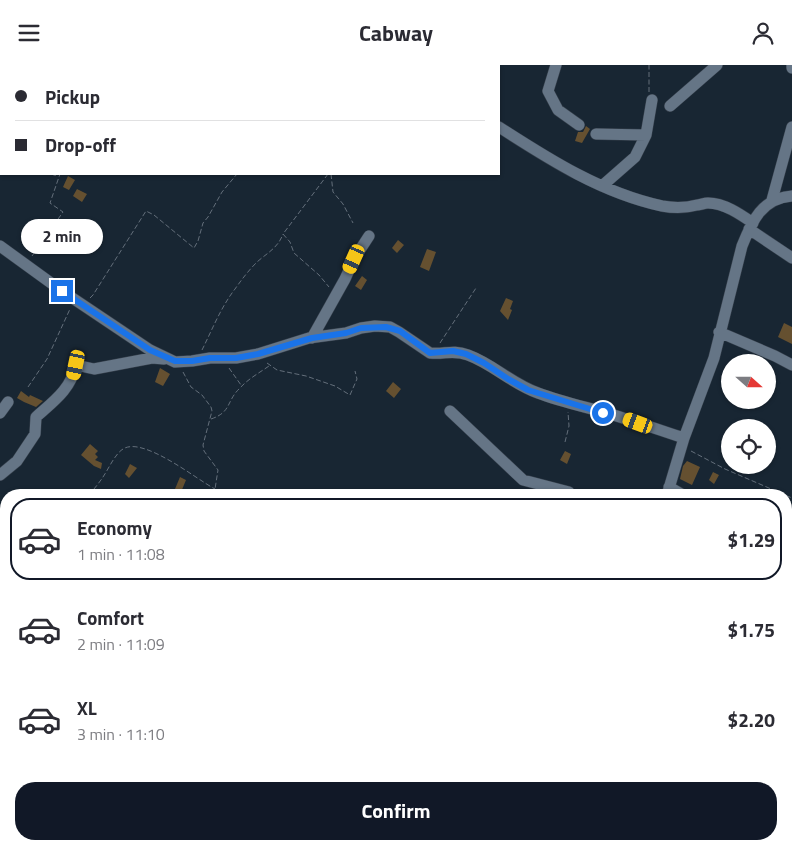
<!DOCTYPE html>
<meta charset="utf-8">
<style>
:root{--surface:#fff;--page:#f2f2f3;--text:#2b2b33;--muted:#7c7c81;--line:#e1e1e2;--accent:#111827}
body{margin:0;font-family:"Titillium Web",sans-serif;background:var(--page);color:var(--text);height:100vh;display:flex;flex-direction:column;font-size:19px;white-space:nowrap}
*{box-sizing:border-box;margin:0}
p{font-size:16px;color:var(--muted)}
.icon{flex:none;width:28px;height:28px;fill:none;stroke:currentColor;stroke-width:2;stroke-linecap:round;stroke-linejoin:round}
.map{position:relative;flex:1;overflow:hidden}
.side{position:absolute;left:0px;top:424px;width:792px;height:361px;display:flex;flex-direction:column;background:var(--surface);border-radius:20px 20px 0 0;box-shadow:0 1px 4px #0004}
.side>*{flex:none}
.top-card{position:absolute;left:0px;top:0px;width:500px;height:110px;box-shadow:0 1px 4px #0004;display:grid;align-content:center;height:110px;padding:0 15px;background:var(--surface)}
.needle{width:32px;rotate:111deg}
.buttons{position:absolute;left:721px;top:289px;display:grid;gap:10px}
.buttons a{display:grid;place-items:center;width:55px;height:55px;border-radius:50%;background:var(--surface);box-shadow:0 1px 4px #0004;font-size:25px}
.end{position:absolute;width:22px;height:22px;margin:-11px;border:6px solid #1a73e8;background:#fff;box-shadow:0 0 0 2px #fff}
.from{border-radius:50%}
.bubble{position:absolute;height:35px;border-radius:18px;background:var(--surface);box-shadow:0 1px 4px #0004;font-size:16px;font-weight:700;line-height:35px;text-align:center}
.car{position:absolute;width:15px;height:30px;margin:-15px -8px;border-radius:6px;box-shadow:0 0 4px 1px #0007;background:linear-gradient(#f5c518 24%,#345 0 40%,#f5c518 0 76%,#345 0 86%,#f5c518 0)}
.top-card b{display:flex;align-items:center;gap:18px;height:48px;font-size:19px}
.top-card b+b{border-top:1px solid var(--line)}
.top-card i{width:12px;height:12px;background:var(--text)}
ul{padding:9px 0 0;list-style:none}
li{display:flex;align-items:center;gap:15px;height:82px;margin:0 10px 8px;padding:0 5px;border:2px solid transparent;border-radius:20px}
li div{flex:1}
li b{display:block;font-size:19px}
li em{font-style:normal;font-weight:700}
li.active{border-color:var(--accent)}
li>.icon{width:45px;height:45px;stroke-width:1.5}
.action{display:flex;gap:10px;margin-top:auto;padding:10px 15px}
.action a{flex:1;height:58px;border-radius:20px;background:var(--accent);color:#fff;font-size:20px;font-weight:700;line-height:58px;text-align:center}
header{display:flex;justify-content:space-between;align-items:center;height:65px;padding:0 15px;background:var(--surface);font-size:22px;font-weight:700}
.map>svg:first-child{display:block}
</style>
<header><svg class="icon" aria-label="menu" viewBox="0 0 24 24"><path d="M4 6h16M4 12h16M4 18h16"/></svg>Cabway<svg class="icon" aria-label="person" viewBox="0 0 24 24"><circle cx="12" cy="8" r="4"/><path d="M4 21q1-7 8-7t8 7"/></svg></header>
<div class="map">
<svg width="792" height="784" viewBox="0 0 792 784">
<rect width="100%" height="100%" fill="#182633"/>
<path fill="#655030" d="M586,61L590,64L582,78L575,76L578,67H583Z
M68,111L75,115L69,125L63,122Z
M77,124L87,129L82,137L73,131Z
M55,161L61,165L56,173L50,168Z
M398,175L404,180L397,188L392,183Z
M427,184L436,187L429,206L420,202Z
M362,211L367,215L361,225L355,221Z
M506,233L513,236L510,244L512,245L508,255L500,246Z
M784,258L792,262V279L778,272Z
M160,303L170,309L163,321L155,317Z
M393,317L401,324L394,333L386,326Z
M21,326L29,332L30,330L43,336L36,342L24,337L17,333Z
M90,379L98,386L95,389L98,392L95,395L102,398L101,404L94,401L81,390Z
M565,386L571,389L567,399L560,395Z
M687,396L700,402L692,420L680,414L683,401Z
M130,399L137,403L129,413L125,409Z
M713,407L719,410L714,419L709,415Z
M180,412L186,415L181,427L175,424Z
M0,642L6,646V655L0,651Z"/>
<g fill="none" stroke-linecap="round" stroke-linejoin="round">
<g stroke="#37414d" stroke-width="12">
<path id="minor" d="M304,0L306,1
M556,0L548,26L558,45L579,60
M792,0V3
M670,41L717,0
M499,62C550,95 602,128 662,141C673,143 686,143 697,140C700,140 704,138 708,138C724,138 740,149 753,158
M0,68L1,69
M596,69L646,70
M602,121L635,92L646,70L652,35
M772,135L792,62
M749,164L792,193
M0,181L62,226L150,285L175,297L192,296L210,293H236L258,289L309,273L346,268L361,263L375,261L390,262L399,267L430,288C444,290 452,284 468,290C493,299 512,319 538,328C567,339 597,344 626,354C646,360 665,367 684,373
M719,267L775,291L792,300
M312,273L345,214L354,194L369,171
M450,346L523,415L569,427L570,430
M0,348L8,337
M0,410L17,396L35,369L36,352C54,336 71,324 76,300L94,304L152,293L164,294
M669,422L683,430
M667,430L684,373L714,293L742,181C752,156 762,133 792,131
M0,520L6,528
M0,590L6,581
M0,662L6,664
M0,764L6,754
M108,779L117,784
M257,779L264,784
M295,779L300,784
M386,779L389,784
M684,779L688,784
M33,784L36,779
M170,784L173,779
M424,784L428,779
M503,784L505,779"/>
</g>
<path stroke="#646f7b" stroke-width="1" stroke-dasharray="5 2.5" stroke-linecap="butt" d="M125,0V1
M121,1V0
M649,27V0
M51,109L57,111
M328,109L283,169L290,177L294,188L319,210L329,222
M331,109L333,127L343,139L353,158
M32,191L63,147L50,138L60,109
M90,233L93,230L146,146L154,150L194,183L198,176L203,158L208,152L222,127L237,109
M440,278L476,223
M202,285C212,265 221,242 235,224C242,214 249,205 257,197C267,188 278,183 283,169
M267,298L277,305L306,311L335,321L350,330L357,314L355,306
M229,303L241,320
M183,307L191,322L202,330L211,342L212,346L203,380L204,386L218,405L215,424L223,430
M28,322L47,294L70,244
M211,354C232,347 226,336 240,323C248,314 259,308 269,301
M565,377L569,361L568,347
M691,386L725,404L792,433
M89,430C94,424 99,418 103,412C109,403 115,389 123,384C143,371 196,414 215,424
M0,464L6,463
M786,487L792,482
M0,739L6,742
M323,779L324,784
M516,779L529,784
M542,784L545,779"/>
<use href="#minor" stroke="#657586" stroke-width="11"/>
</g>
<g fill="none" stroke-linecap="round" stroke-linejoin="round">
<path stroke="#1a73e8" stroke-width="6" d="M62,226L150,285L175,296H192L210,293H236L258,289L312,273L346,268L361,263L386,262L400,266L430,288L453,286L466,289L484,298L508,314L528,325L603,348"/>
</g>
</svg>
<div class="buttons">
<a><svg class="needle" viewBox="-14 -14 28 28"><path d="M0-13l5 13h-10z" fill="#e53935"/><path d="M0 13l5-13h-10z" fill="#7c7c81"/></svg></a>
<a><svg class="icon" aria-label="locate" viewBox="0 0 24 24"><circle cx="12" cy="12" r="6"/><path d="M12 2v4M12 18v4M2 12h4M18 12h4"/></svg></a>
</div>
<i class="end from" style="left:603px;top:348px"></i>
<i class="end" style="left:62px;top:226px"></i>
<div class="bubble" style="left:21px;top:154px;width:82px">2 min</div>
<i class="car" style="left:354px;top:194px;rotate:204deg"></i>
<i class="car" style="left:76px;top:300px;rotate:192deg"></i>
<i class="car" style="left:638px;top:358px;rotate:290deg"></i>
<div class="top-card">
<b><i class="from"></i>Pickup</b>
<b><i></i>Drop-off</b>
</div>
<section class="side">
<ul>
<li class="active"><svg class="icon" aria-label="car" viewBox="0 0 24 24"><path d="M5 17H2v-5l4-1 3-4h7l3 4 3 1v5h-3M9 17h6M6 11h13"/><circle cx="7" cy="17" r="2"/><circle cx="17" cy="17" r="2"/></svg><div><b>Economy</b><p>1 min · 11:08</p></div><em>$1.29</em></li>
<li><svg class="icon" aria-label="car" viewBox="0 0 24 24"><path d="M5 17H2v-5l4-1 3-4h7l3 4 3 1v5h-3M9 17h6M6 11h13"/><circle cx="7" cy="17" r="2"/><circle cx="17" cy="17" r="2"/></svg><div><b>Comfort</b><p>2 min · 11:09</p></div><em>$1.75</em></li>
<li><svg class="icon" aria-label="car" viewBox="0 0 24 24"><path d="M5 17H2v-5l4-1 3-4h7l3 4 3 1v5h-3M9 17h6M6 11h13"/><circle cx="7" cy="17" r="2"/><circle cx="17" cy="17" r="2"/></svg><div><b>XL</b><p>3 min · 11:10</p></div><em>$2.20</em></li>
</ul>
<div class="action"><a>Confirm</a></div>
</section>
</div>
